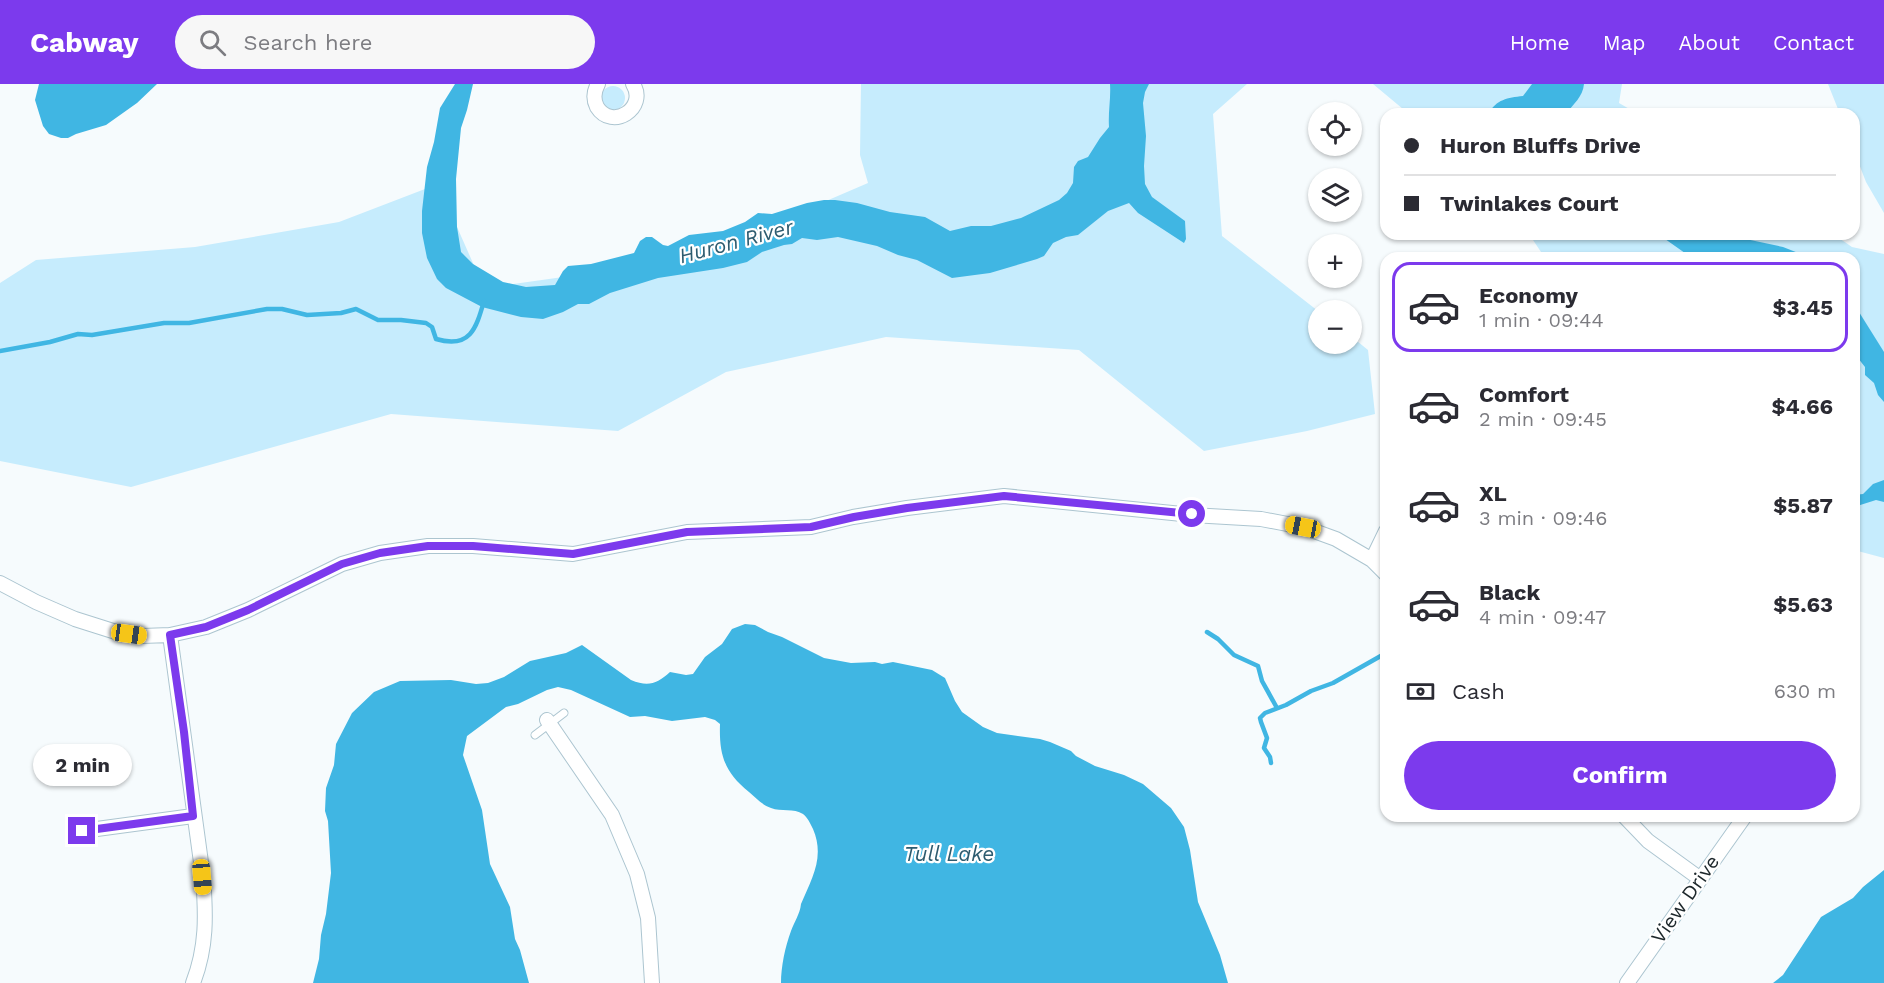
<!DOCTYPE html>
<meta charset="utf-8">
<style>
:root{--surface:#fff;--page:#f7f7f7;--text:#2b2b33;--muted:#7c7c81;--line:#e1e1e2;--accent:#7c3aed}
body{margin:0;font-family:"Work Sans",sans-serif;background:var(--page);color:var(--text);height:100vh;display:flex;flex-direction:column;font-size:22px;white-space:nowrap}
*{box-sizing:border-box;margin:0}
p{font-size:20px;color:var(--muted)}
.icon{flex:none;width:33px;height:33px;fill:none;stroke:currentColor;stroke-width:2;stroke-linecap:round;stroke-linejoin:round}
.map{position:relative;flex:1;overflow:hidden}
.side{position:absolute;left:1380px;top:168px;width:480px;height:570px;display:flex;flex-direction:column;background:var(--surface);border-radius:18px;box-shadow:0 2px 4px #0004}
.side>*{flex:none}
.hud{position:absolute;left:1380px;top:24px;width:480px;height:132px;border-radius:18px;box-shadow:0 2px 4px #0004;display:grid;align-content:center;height:132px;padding:0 24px;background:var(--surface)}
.tools{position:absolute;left:1308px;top:18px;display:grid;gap:12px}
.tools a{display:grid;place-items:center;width:54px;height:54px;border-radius:50%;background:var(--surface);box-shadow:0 2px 4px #0004;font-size:30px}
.end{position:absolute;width:27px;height:27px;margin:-14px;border:8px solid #7c3aed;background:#fff;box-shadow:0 0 0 3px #fff}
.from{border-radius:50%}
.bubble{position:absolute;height:42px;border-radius:21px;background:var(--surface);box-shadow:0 2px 4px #0004;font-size:20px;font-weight:700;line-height:42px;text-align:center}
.car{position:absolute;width:18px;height:36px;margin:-18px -9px;border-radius:8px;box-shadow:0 0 4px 2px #0007;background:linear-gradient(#f5c518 24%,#345 0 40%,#f5c518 0 76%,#345 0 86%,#f5c518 0)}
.hud b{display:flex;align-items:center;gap:21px;height:57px;font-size:22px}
.hud b+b{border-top:2px solid var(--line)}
.hud i{width:15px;height:15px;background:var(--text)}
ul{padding:10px 0 0;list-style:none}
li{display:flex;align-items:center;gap:18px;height:90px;margin:0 12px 9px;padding:0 12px;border:3px solid transparent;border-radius:18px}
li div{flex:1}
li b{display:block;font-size:22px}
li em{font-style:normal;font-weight:700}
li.active{border-color:var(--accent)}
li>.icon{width:54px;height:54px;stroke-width:1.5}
.pay{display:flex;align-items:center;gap:15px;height:66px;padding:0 24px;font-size:22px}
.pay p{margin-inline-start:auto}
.action{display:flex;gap:12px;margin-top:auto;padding:12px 24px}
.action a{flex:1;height:69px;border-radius:36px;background:var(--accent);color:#fff;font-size:24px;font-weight:700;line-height:69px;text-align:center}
header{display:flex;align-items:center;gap:36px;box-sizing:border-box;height:84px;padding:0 30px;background:var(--accent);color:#fff}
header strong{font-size:28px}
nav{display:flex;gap:33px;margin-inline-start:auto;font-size:21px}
.search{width:420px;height:54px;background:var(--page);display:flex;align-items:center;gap:15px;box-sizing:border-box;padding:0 21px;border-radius:33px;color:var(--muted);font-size:22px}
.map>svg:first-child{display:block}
</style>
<header>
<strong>Cabway</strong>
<div class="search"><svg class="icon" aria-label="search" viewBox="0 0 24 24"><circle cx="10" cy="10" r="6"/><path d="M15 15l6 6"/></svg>Search here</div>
<nav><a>Home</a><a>Map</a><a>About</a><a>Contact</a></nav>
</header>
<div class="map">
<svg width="1884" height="899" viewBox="0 0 1884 899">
<rect width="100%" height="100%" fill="#f6fbfd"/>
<path fill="#c6ecfd" d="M861,0H1247L1213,30L1222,152L1318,227V260H1352V253L1368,266L1375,330L1307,347L1204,367L1079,266L886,253L726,288L618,347L391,330L131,403L0,377V199L36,176L195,163L339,138L438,100L484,204L691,175L868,99L860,71Z
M1373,0H1622L1619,19L1638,30H1409Z
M1828,0H1884V129L1866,98L1854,67V30H1840Z
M601 14a12 12 0 1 1 24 0a12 12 0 1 1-24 0Z
M1529,150H1833L1852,163L1884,170V474L1854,466V174H1545Z"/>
<path fill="#40b6e3" d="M39,0H157L137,19L106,41L76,50L68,54H61L49,50L43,42L35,16Z
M455,0H473L467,26L461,44L456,95L457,143L461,168L473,180L503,198L526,203L555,201L563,187L568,182L591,180L634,169L640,157L646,153H652L663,161L668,162L689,151L723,147L745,138L758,129L772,130L807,119L824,116H835L857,119L890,128L925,133L950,147L971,142H991L1021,134L1059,116L1067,109L1073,99L1074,83L1078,77L1088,73L1100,54L1109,43C1108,28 1111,15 1110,0H1149L1145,8L1143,19L1146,52L1144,82L1145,100L1152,113L1185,137L1186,155L1184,159L1138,129L1129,119L1108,127L1078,151L1066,153L1053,159L1044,172L1037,175L990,189L952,194L917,176L898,171L877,162L838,153L817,156L802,154L792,160L784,161L762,168L747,178L723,184L658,194L610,209L589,220H578L563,228L543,235L521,233L482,223L446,204L437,195L427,174L422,149V127L427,83L434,58L440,24Z
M1532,0H1584C1583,13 1573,20 1566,30H1488C1497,15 1507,14 1523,12Z
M1658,150H1722L1783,163L1811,174H1692Z
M1854,220L1884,268V318L1878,311L1874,299L1865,291V283L1854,269Z
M1884,396V418L1876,416L1854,423V411L1863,410L1873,400Z
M745,540L755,541L768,548L782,553L824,574L851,579L875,578L882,580L893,578L932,586L945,594L955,617L962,628L983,643L997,649L1040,655L1050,658L1071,667L1076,672L1095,682L1124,691L1143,700L1171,724L1184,743L1190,766L1198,818L1220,871L1228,899H781C781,883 785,863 791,847C794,838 800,830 801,820C812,794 825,773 813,745C810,739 808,734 803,730C794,724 781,728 771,724C762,721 756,714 749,708C724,688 719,670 720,640L715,636L705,633L672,637L645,632L630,633L571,606L558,603L547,606L518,620L506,623L467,652L463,671L482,726L490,780L510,823L515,855L520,866L529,899H313L319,875L321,851L326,830L331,789L328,737L325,727L326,704L334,681L336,660L352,629L374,608L400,597L451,596L476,600L488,599L504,593L530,577L566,569L582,561L631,596C648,603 657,600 670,588L686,591L693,590L705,573L722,560L732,545Z
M1884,786V899H1773L1783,891L1821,833L1853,814L1863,803Z"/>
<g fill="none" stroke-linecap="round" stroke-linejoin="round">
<path stroke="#40b6e3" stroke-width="4.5" d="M0,267L50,258L78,250L92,251L164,239H189L267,225H282L307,231L341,229L356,225L378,236H401L426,239L432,243L436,255C470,265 476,245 484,217
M1207,548L1218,555L1234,571L1258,582L1262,597L1277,624
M1271,679L1270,673L1264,664L1267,654L1261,638L1260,634L1265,629L1286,621L1311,607L1333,599L1386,569"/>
<g stroke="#acc5d0" stroke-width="9">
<path id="lane" d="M535,651L564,629"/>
</g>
<g stroke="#acc5d0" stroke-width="16">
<path id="street" d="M598,0C594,7 593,15 597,23C612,47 648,24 633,0
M1372,476L1386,447
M0,499L36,518L75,535L116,548L142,552L170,551L206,543L248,526L342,480L380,469L428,462H473L573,470L687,448L811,443L853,433L907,424L1004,412L1192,431L1261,435L1303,443L1336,455L1372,476L1386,490
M170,551L203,793C206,831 207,863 193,899
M547,636L612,731L637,790L648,834L652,899
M1624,732L1648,757L1699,794
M82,747L193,732
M1627,899L1745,732"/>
</g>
<use href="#lane" stroke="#fff" stroke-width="7"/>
<use href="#street" stroke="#fff" stroke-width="14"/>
</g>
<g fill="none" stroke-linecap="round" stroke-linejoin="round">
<path stroke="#7c3aed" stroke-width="8" d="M82,747L193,732L184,648L170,551L206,543L248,526L342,480L380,469L428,462H473L573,470L687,448L811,443L854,433L907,424L1004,412L1192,430"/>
</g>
<g text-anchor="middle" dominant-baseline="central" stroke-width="4.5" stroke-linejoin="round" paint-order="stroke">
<g font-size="20" fill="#1d272b" stroke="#fff">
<text transform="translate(1685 815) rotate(-55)">View Drive</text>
</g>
<g font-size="21" font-style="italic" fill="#2d5c70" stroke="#fff">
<text transform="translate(736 157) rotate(-15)">Huron River</text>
<text x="949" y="769">Tull Lake</text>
</g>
</g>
</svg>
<div class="tools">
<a><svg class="icon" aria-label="locate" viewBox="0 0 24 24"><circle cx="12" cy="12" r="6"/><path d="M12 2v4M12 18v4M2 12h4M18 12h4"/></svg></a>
<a><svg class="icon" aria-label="layers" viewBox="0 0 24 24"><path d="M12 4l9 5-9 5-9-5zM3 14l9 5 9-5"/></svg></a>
<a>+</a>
<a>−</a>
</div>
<i class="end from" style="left:1192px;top:430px"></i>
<i class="end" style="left:82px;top:747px"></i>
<div class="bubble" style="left:33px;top:660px;width:99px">2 min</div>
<i class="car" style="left:1303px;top:443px;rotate:281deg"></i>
<i class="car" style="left:129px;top:550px;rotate:98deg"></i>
<i class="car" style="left:202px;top:793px;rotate:175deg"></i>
<div class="hud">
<b><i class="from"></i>Huron Bluffs Drive</b>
<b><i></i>Twinlakes Court</b>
</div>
<section class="side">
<ul>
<li class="active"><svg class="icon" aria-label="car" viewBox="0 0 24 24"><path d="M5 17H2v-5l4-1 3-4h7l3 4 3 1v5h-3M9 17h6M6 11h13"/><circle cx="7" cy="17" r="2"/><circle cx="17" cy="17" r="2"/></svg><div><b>Economy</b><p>1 min · 09:44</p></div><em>$3.45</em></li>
<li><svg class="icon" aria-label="car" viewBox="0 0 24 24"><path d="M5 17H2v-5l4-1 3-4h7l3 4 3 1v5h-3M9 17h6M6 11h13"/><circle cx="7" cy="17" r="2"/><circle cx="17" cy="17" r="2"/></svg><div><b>Comfort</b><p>2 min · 09:45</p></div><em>$4.66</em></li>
<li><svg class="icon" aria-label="car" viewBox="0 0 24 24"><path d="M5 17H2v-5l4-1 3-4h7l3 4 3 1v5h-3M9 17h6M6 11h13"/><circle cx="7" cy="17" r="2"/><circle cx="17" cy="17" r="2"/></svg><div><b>XL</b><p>3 min · 09:46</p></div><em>$5.87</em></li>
<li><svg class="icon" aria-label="car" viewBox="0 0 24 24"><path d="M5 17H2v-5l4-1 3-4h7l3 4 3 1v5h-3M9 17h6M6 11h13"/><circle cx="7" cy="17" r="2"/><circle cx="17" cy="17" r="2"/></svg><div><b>Black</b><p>4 min · 09:47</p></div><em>$5.63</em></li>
</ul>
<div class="pay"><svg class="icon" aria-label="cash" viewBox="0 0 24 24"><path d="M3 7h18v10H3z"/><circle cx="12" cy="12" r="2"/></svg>Cash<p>630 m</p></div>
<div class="action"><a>Confirm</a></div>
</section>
</div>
